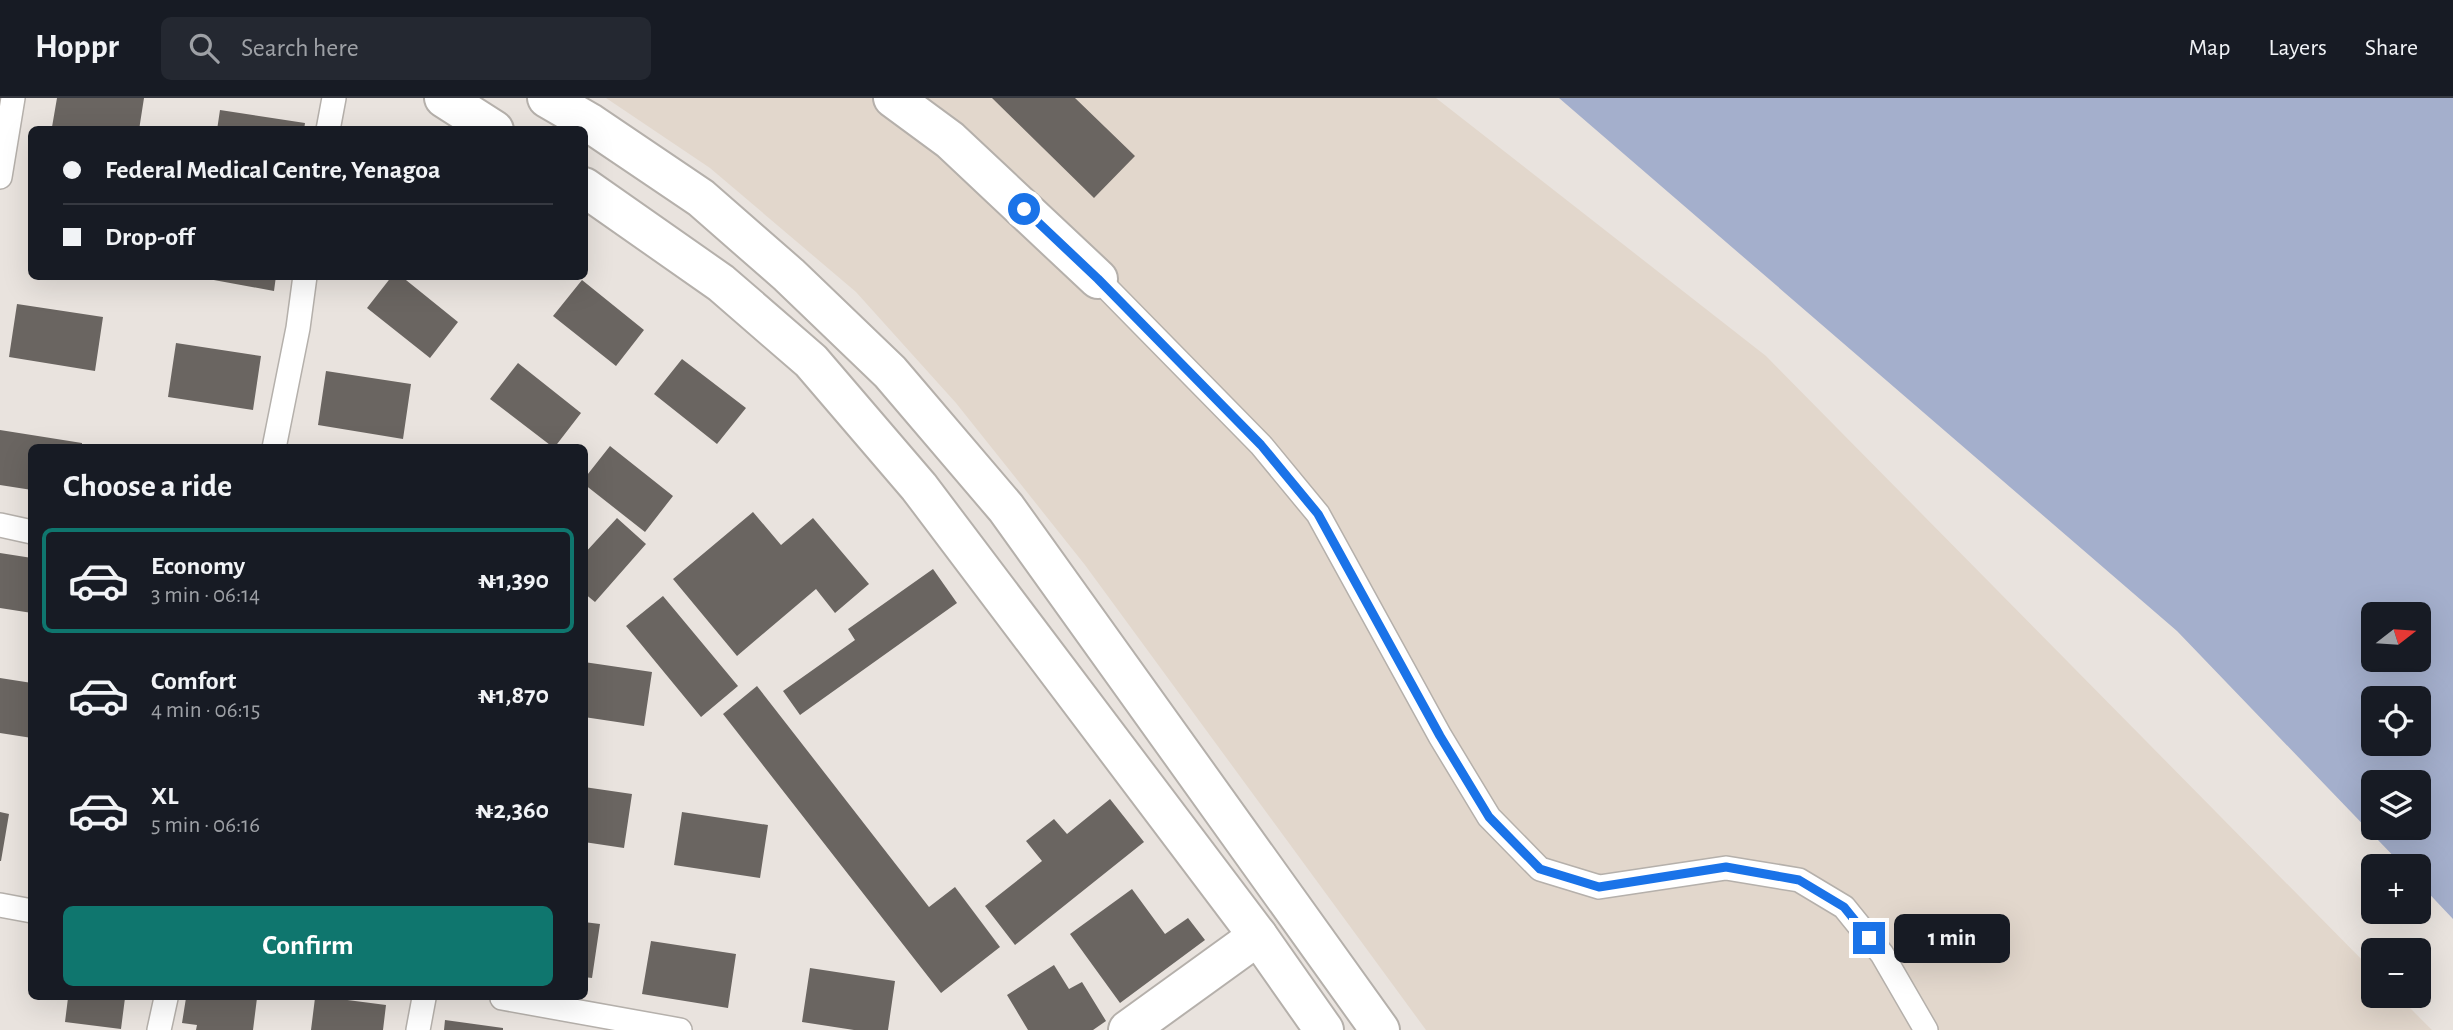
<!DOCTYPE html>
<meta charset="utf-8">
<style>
:root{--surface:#171b24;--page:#242831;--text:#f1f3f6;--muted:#9ea1a6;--line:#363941;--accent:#0f766e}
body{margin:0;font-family:"Alegreya Sans",sans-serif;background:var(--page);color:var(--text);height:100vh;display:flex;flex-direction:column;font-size:26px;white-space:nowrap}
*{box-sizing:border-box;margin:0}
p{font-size:23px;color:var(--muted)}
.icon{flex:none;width:38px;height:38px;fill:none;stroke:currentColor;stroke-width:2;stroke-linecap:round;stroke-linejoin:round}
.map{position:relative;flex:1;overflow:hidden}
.drawer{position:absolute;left:28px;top:346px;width:560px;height:556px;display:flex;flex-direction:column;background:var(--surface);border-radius:10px;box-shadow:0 7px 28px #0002}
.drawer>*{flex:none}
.guide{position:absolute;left:28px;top:28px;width:560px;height:154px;border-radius:10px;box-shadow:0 7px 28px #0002;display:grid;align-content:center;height:154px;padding:0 35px;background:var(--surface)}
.needle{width:46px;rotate:73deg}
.buttons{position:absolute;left:2361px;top:504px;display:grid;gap:14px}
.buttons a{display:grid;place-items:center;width:70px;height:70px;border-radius:10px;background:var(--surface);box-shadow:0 7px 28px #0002;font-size:35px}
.end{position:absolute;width:32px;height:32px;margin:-16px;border:9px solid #1a73e8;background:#fff;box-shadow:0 0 0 4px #fff}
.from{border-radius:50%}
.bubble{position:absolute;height:49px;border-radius:10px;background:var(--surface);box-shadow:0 7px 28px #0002;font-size:23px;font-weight:700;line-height:49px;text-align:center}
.guide b{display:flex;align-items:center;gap:24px;height:66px;font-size:26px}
.guide b+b{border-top:2px solid var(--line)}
.guide i{width:18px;height:18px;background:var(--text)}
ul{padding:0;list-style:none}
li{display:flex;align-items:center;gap:21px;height:105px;margin:0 14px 10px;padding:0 21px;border:4px solid transparent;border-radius:10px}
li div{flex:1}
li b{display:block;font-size:26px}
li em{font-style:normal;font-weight:700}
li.on{border-color:var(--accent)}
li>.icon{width:63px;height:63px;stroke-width:1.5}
h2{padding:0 35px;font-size:32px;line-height:84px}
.cta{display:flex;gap:14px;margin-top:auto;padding:14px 35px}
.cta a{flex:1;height:80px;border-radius:10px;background:var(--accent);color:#fff;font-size:28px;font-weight:700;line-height:80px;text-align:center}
header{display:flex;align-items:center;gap:42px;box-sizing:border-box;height:98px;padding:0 35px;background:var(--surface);border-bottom:2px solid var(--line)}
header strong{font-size:33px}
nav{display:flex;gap:38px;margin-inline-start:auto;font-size:24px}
.search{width:490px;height:63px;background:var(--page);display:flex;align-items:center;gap:18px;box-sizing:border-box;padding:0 24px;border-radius:10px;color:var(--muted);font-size:26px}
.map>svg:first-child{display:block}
</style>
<header>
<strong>Hoppr</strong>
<div class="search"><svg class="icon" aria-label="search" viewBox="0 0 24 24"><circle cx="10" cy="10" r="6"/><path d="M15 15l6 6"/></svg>Search here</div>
<nav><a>Map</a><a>Layers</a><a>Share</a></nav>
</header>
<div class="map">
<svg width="2453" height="932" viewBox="0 0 2453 932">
<rect width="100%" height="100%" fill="#e9e3de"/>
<path fill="#e2d7cc" d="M606,0H1436L1766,258L2373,873V898H2398L2432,932H1426L1085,467L956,305L856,194L710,70Z"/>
<path fill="#a4afcc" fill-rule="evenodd" d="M1559,0H2453V821L2419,785L2418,768H2403L2177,533ZM2373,516H2418V562H2373ZM2373,600H2418V646H2373ZM2373,684H2418V730H2373Z"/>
<path fill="#6a6561" d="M57,0H144L139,32H71L52,29Z
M992,0H1075L1135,58L1094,100Z
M220,12L305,25L304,32H217Z
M192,178H276L274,193Z
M392,178H401L458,224L430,260L367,210Z
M582,182L644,232L616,268L553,218Z
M17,206L103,219L95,273L9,259Z
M176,245L261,258L253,312L168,299Z
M682,261L746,310L717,346L654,296Z
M518,265L581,315L554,350L490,301Z
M326,273L411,286L403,341L318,327Z
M0,332L82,345V350H32V392L0,387Z
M610,348L673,398L645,434L584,386V381Z
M753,414L781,447L813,420L869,486L835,515L816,491L737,558L673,481Z
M617,420L646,446L595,504L584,495V456Z
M0,455L32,460V515L0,510Z
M933,471L957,505L800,617L783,593L855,542L848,531Z
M663,498L738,588L701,619L626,528Z
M584,564L652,574L644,628L584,619Z
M0,580L32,585V640L0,635Z
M757,588L929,809L955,789L1000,849L941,895L723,616Z
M584,689L632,696L624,750L584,744Z
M1110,701L1144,744L1015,847L985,808L1042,763L1026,743L1054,721L1067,736Z
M0,714L9,716L1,763H0Z
M682,714L768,727L760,780L674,767Z
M1132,791L1165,836L1188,820L1205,842L1120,905L1070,836Z
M584,824L600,826L592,880L584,879Z
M651,843L736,856L728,910L642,896Z
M1054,867L1069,891L1082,884L1106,923L1093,932H1028L1007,897Z
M810,870L895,883L888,932H854L802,924Z
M68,900H125L121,931L65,924Z
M186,900H257L253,932H196L197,927L182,925Z
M315,900H332L386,907L383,932H311Z
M445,922L503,930V932H444Z"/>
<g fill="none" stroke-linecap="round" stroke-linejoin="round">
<g stroke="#b5b0ab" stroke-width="26">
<path id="service" d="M328,32L334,0
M0,79L13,0
M1098,181L1261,347L1318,416L1440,638L1489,719L1540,771L1599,789L1726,770L1799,782L1844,809L1882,856L1926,932
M274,350L298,230L305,178
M0,427L32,434
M0,807L32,813
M502,900L680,932
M159,932L166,900
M418,932L424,900"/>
</g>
<g stroke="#b5b0ab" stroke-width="42">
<path id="minor" d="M893,0L950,42L1098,181
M1128,932L1258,838"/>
</g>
<g stroke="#b5b0ab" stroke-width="42">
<path id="tertiary" d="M444,0L494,32
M547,0L590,25L701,100L789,177L890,274L1006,410L1380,932
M584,89L721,185L811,263L919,389L1258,838L1324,932"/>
</g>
<use href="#service" stroke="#fff" stroke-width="23"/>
<use href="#minor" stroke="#fff" stroke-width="38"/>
<use href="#tertiary" stroke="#fff" stroke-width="38"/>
</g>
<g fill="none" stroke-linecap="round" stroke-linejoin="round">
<path stroke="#1a73e8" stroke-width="9" d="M1024,111L1098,181L1261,347L1318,416L1440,638L1489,719L1540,771L1599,789L1726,769L1799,782L1844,809L1869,840"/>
</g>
</svg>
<div class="buttons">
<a><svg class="needle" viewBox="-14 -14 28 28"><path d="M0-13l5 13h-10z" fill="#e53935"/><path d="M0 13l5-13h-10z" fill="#9ea1a6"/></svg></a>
<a><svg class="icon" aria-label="locate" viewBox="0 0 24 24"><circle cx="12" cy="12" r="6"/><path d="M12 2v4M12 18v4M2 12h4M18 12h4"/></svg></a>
<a><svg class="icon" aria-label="layers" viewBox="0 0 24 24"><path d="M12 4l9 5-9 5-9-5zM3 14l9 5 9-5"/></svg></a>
<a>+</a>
<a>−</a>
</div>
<i class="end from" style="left:1024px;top:111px"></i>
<i class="end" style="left:1869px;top:840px"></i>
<div class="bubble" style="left:1894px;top:816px;width:116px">1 min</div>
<div class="guide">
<b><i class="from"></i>Federal Medical Centre, Yenagoa</b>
<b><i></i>Drop-off</b>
</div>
<section class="drawer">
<h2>Choose a ride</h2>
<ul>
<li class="on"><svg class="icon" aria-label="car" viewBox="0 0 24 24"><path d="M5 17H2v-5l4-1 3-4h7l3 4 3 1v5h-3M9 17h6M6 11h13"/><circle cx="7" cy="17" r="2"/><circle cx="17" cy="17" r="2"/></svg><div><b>Economy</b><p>3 min · 06:14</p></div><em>₦1,390</em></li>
<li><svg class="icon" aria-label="car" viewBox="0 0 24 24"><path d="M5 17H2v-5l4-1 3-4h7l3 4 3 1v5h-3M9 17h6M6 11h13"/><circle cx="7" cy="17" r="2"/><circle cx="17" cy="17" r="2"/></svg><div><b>Comfort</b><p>4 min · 06:15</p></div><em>₦1,870</em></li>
<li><svg class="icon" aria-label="car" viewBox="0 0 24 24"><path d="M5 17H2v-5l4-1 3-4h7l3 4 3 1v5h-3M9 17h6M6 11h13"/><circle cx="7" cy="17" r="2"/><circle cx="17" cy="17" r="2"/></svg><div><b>XL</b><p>5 min · 06:16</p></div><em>₦2,360</em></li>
</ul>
<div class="cta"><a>Confirm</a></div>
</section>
</div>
